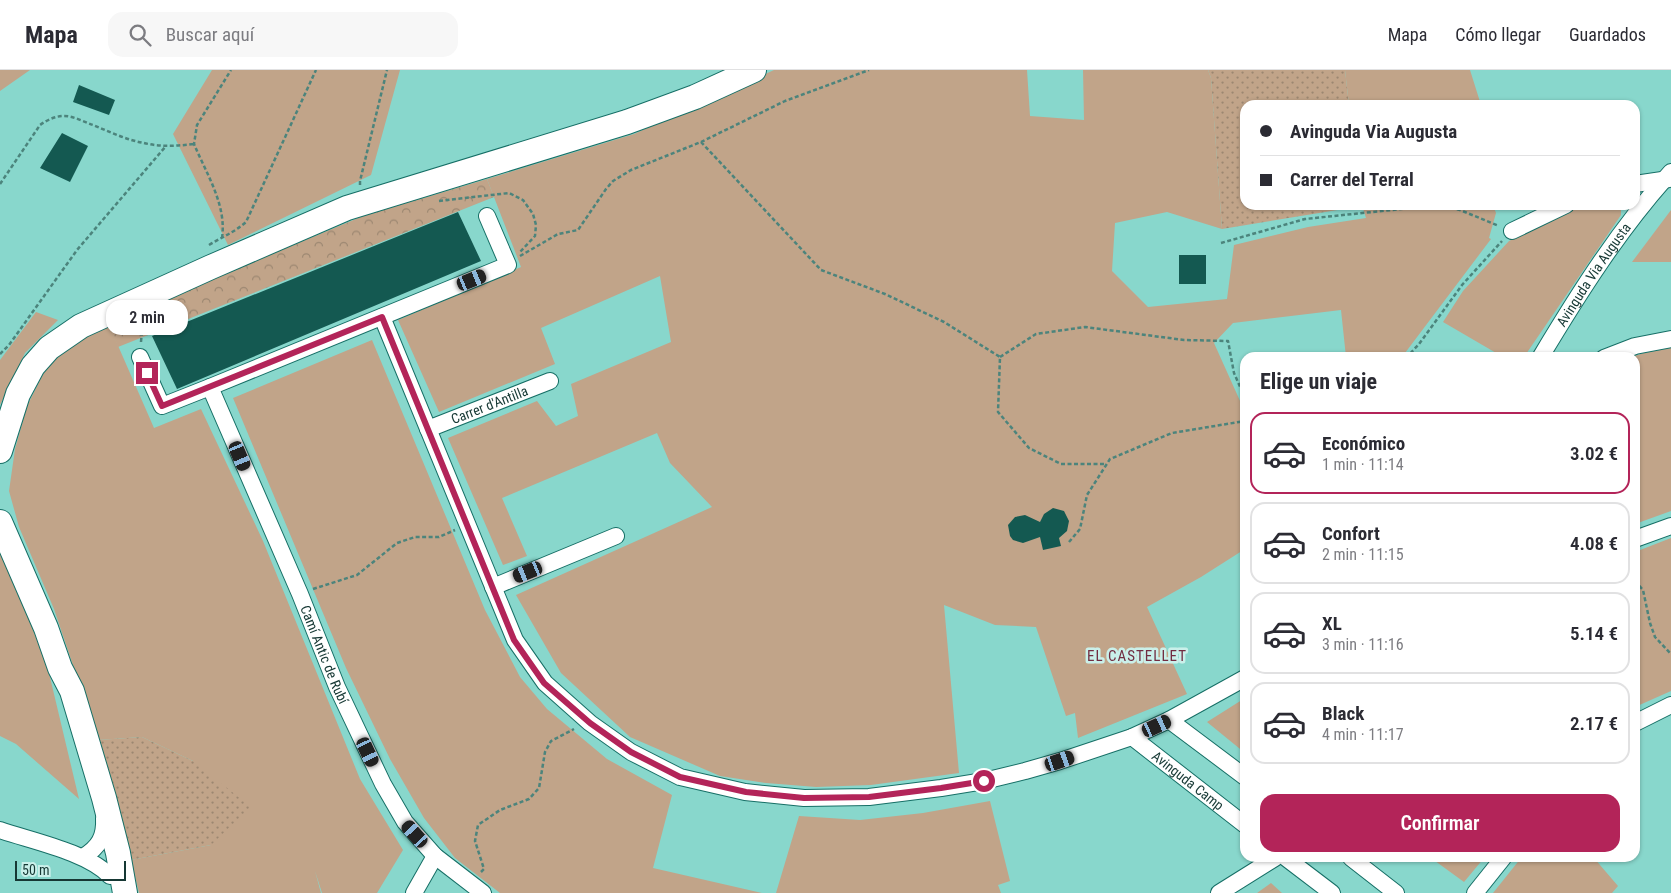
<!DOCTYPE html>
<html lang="es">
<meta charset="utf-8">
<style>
:root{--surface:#fff;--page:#f7f7f7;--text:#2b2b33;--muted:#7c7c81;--line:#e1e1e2;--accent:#b32459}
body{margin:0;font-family:"Roboto Condensed",sans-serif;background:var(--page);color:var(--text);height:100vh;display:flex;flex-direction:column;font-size:19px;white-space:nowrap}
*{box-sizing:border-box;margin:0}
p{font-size:16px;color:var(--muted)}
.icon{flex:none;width:28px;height:28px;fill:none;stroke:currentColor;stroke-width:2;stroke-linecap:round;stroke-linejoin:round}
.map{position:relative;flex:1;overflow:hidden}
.details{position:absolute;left:1240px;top:282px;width:400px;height:510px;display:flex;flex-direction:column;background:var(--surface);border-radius:15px;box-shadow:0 1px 4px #0004}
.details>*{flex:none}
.guide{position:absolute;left:1240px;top:30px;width:400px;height:110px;border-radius:15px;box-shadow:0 1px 4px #0004;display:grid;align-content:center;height:110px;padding:0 20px;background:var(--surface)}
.scale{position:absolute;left:15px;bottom:12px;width:111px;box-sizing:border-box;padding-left:5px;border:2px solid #163834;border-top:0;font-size:14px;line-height:18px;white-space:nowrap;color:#163834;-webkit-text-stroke:4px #caf0ea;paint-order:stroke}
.end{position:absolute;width:22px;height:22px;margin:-11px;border:6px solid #b32459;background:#fff;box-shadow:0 0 0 2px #fff}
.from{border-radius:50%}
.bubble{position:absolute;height:35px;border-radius:15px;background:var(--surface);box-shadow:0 1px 4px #0004;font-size:16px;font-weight:600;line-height:35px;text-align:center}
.car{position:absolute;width:15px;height:30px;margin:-15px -8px;border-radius:6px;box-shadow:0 0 4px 1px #0007;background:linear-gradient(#222 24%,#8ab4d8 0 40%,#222 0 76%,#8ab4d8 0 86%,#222 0)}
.guide b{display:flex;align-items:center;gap:18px;height:48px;font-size:19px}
.guide b+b{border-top:1px solid var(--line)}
.guide i{width:12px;height:12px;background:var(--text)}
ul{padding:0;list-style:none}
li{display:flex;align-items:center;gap:15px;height:82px;margin:0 10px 8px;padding:0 10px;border:2px solid var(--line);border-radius:15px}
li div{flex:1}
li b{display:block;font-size:19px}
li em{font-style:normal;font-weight:600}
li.active{border-color:var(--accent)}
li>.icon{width:45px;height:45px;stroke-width:1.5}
h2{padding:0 20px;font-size:22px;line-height:60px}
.action{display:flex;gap:10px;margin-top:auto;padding:10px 20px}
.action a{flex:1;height:58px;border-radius:15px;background:var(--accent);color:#fff;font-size:20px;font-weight:600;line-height:58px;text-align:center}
header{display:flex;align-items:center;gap:30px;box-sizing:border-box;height:70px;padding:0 25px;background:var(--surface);border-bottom:1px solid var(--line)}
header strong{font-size:24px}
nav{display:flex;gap:28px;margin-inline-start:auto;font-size:18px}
.search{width:350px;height:45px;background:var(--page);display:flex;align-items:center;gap:12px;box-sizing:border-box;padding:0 18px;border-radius:15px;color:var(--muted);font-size:19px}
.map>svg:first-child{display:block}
</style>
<header>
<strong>Mapa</strong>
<div class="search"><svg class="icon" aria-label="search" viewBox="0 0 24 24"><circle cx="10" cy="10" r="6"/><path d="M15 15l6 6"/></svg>Buscar aquí</div>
<nav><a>Mapa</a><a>Cómo llegar</a><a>Guardados</a></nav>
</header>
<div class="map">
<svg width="1671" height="823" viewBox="0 0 1671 823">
<defs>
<pattern id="park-crowns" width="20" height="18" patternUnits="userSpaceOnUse" patternTransform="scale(1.25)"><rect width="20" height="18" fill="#c1a489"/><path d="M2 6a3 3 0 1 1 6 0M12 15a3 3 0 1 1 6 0" fill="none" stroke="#9c8771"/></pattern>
<pattern id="garden-dots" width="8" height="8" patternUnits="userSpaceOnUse" patternTransform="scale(1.25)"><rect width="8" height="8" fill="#c1a489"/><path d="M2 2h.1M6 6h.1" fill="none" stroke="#9c8771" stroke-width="1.8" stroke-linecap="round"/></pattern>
</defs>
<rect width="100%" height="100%" fill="#88d7cc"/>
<path fill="#c1a489" d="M0,0H30L0,21Z
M212,0H400L371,105L228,175L173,64Z
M774,0H1027L1030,46L1084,50L1083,0H1208L1211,8L1222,159L1167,142L1115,153L1112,201L1148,237L1227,229L1234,175L1308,157L1366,148L1362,135H1493L1496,143L1489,168L1491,169L1402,287H1346L1341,240L1233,253L1214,273L1245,342V479L1201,507L1147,537L1187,624L1078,668L1075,643L1066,646L1036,557L995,555L944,535L959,703L871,715L816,717L766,713L720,706L630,667L561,603L516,525L712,437L670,393L657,363L502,428L527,486L503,495L448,368L537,331L556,356L578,346L571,314L671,272L660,206L541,258L555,294L439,342L398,250L521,197L487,109L634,64Z
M1345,0H1470L1481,35H1349Z
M1582,135H1621V145L1524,287H1503L1443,252L1463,221L1509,171Z
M1671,140V192H1632Z
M36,242L58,250L25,283L0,335V290Z
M109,255L154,358L201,339L263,471L360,709L403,780L377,823H322L315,801L321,823H139L131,790L211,775L193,691L142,667L98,670L54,539L19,457L9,421L15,379L27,336L47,296L67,275Z
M372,270L485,540L520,607L547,639L607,689L672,725L653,798L762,823H500L455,788L424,748L390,689L346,598L233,328Z
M1671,278V441L1635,454V288L1631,287L1644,283Z
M1671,468V621L1635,637V482Z
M0,483L27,543L49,603L79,729L16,674L0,666Z
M1245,628V683L1207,652Z
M990,731L1010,811L998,815L1001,823H776L799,746L860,750L923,743Z
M1431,788H1484L1464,812Z
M1521,788H1594L1618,816L1612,823H1493Z
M1271,813L1282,823H1257Z"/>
<path fill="url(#park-crowns)" d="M487,109L494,127L118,277L109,256L202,213L363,146Z"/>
<path fill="url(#garden-dots)" d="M1208,0H1345L1349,35H1245V135L1362,136L1222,159L1211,8Z
M142,667L193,691L251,737L211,775L131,790L98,670Z"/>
<path fill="#145951" d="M79,15L115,30L109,45L73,32Z
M62,63L88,76L70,112L40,98Z
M458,142L481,191L177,319L152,266Z
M1179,185H1206V214H1179Z
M1053,438L1064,441L1069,451L1067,461L1059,468L1061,476L1043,480L1040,467L1023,473L1013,470L1010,466L1008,455L1015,447L1025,445L1040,452L1044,444Z"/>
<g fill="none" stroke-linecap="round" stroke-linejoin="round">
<g stroke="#166f66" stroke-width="18">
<g id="minor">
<path d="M1635,114L1669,109"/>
<path d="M1512,161L1566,135"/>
<path d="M382,247L515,570L545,613L590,653L631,682L680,707L745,722L804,728L869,727L941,718L984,711L1025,701L1060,691L1132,667L1169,650L1245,608"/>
<path d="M140,287L162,336L210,317L508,195L487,146"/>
<path id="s1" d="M1540,288C1579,223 1620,158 1671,102"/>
<path d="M1604,288L1635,276L1671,269"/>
<path id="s2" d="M210,317L300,524L337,617L383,714L405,752L435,786L483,823"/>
<path id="s3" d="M428,359L550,311"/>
<path d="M1635,469L1671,456"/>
<path d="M493,517L616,466"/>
<path d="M1169,650L1245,707"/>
<path d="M1635,653L1671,635"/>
<path id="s4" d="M1132,667L1245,755"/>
<path d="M0,760C32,771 87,782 110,806"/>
<path d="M83,787C99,777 105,767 104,748"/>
<path d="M1286,788L1332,823"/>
<path d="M1351,788L1396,823"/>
<path d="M414,823L435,786"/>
<path d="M1219,823L1275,788"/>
<path d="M1475,823L1503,788"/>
</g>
</g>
<g stroke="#166f66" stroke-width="26">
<path id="secondary" d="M0,381L18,324L33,296L49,278L81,256L211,197L347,138L627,52L695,27L754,0
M0,452L46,558L60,598L72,621L104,728L118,783L125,823"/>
</g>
<path stroke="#4c847c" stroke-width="2.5" stroke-dasharray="4 2.5" stroke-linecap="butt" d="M701,72L821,200L885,224L944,252L1000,287L998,342L1029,378L1061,394H1106
M0,114L40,55C47,50 55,46 64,46C74,46 84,52 93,55C110,62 127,70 144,73C160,77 177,76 194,74
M360,115V111L387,0
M439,131L509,123L523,130L533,144L536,155L535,166L520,182
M222,168C227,135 206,103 194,74L197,55L231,0
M1221,173L1305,149L1440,135L1460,140L1499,156
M209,175C222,167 235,162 246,152L316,0
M520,186L558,164L578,160L606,119L613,111L631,100L701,72L785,31L869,0
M141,272L143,248
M0,284L9,275L77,180L166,76
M1000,287L1036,264L1085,257L1184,270L1228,271L1234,303L1245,328
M1406,288L1419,274L1462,215L1502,171
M1069,472L1080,459L1087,425L1110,389L1172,363L1245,351
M1635,511L1643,520L1650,553L1655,567L1671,584
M313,519L357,505L397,473L415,467H439L455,460
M481,802L484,799L475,771L478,755L500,740L529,729L539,718L545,682L551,671L574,659"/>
<use href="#minor" stroke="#fff" stroke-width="16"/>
<use href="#secondary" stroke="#fff" stroke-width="24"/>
</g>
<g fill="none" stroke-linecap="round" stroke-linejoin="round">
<path stroke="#b32459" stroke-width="6" d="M147,303L162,336L382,247L514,570L544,613L590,653L631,682L680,707L746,722L804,728L869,727L941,718L984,711"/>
</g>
<g text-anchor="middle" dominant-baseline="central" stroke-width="5" stroke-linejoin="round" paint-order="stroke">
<g font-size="14" fill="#163834" stroke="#caf0ea">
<text stroke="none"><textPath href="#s1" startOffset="99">Avinguda Via Augusta</textPath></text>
<text stroke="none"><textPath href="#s3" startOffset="66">Carrer d'Antilla</textPath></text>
<text stroke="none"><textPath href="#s2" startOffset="291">Camí Antic de Rubí</textPath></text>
<text stroke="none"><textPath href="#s4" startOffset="71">Avinguda Camp</textPath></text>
</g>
<g font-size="15" letter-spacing="1" fill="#722d41" stroke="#caf0ea">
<text x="1137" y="586">EL CASTELLET</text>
</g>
</g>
</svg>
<div class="scale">50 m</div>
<i class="end from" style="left:984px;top:711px"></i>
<i class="end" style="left:147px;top:303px"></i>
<div class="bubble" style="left:106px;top:230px;width:82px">2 min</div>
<i class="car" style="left:472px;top:210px;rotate:68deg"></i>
<i class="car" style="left:240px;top:386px;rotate:157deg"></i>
<i class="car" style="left:528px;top:502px;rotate:248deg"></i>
<i class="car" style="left:1157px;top:656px;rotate:65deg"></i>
<i class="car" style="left:368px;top:682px;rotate:155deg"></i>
<i class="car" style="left:1060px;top:691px;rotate:71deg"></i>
<i class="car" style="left:415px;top:764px;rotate:318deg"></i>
<div class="guide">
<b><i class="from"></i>Avinguda Via Augusta</b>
<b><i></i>Carrer del Terral</b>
</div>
<section class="details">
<h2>Elige un viaje</h2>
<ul>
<li class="active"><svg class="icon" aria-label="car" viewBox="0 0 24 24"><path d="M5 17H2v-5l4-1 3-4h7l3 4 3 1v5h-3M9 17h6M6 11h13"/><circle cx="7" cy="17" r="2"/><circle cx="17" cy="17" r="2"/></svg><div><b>Económico</b><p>1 min · 11:14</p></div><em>3.02 €</em></li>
<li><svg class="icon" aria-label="car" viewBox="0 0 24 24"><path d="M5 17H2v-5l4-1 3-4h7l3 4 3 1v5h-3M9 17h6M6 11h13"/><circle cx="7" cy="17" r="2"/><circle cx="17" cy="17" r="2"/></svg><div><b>Confort</b><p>2 min · 11:15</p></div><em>4.08 €</em></li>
<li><svg class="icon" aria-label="car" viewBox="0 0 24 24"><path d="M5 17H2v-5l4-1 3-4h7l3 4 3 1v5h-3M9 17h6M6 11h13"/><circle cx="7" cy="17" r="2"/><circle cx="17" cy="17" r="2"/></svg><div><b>XL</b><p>3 min · 11:16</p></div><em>5.14 €</em></li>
<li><svg class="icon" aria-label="car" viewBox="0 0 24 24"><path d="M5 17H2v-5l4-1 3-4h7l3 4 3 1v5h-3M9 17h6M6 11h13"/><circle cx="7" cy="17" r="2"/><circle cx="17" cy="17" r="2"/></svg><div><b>Black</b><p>4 min · 11:17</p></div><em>2.17 €</em></li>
</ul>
<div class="action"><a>Confirmar</a></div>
</section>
</div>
